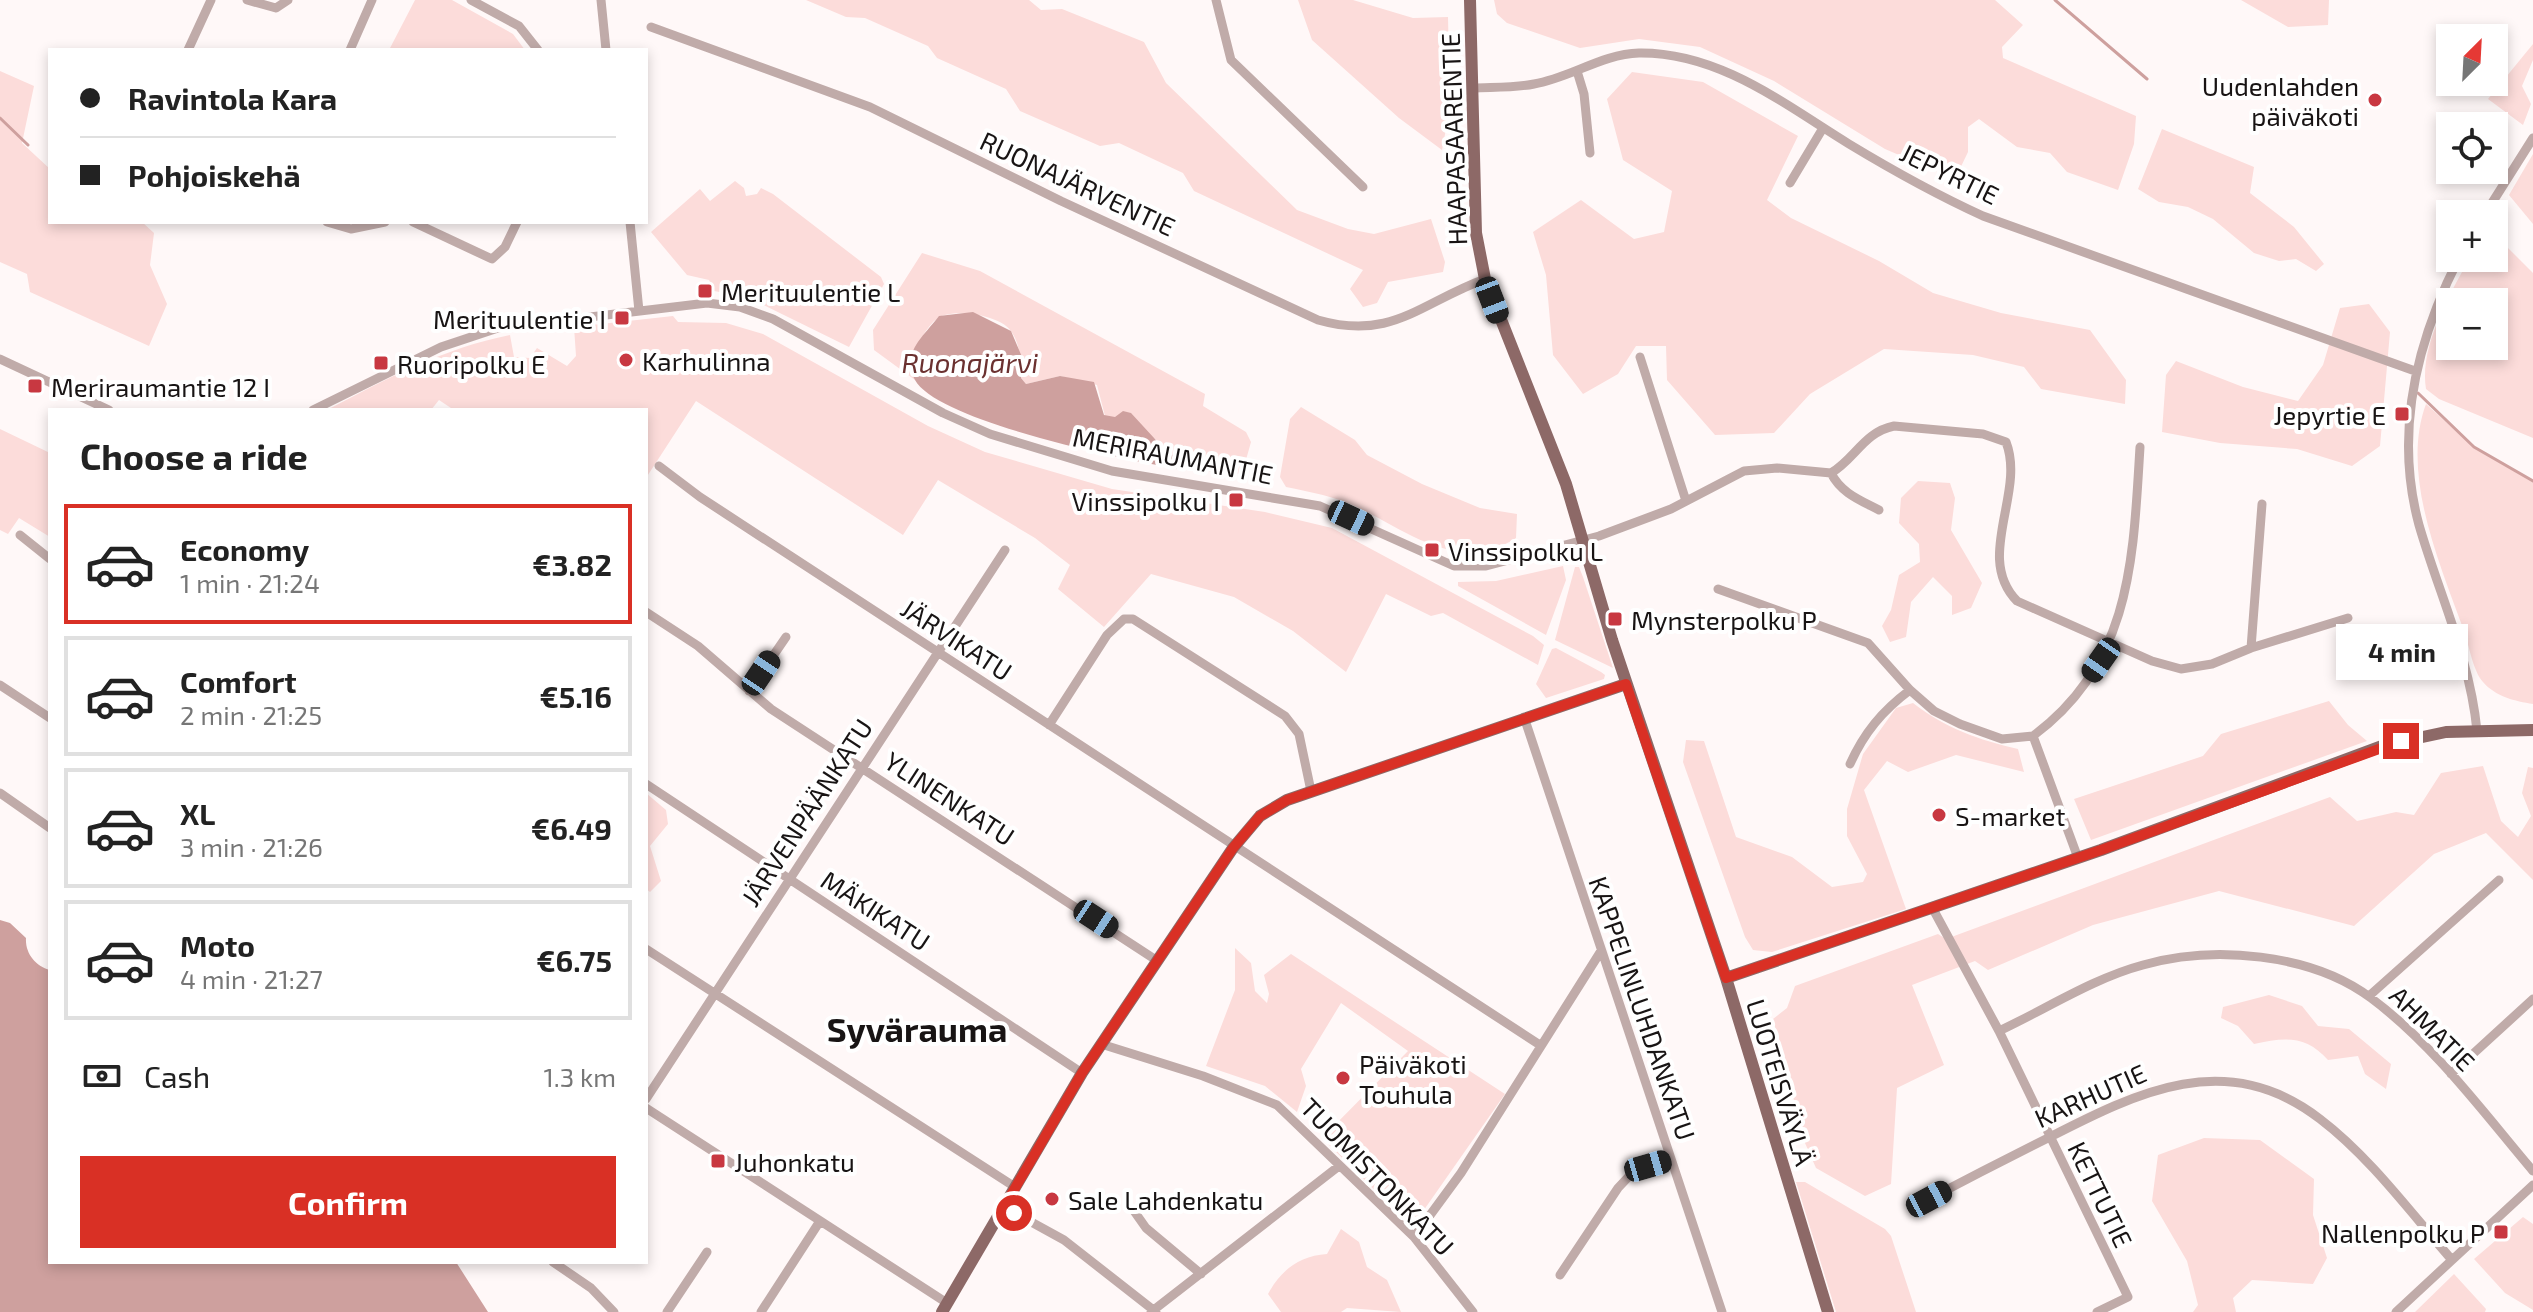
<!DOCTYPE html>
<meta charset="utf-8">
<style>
:root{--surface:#fff;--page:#f6f6f6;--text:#222;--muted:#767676;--line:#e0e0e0;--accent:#d93025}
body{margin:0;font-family:"Exo 2",sans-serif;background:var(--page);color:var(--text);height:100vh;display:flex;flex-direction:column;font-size:30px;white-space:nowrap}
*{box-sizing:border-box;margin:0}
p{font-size:26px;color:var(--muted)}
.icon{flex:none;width:44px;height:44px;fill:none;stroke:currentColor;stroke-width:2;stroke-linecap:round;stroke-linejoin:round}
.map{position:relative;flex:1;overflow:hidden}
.sheet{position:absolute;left:48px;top:408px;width:600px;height:856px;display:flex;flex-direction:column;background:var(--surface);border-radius:0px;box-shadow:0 4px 12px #0003}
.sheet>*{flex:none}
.banner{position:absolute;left:48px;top:48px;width:600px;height:176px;border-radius:0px;box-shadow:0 4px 12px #0003;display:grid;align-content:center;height:176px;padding:0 32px;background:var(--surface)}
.needle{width:52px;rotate:24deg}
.fabs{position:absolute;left:2436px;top:24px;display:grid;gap:16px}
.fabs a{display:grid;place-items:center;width:72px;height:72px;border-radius:0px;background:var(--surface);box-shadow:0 4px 12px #0003;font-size:40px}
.end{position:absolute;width:36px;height:36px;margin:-18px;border:10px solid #d93025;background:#fff;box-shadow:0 0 0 4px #fff}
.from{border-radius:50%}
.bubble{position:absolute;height:56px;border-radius:0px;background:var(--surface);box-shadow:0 4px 12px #0003;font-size:26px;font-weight:700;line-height:56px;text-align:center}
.car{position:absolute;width:24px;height:48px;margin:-24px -12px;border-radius:10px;box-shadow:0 0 6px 2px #0007;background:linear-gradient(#222 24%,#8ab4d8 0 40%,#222 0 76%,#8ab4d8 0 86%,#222 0)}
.banner b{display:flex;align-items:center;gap:28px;height:76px;font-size:30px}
.banner b+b{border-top:2px solid var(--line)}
.banner i{width:20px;height:20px;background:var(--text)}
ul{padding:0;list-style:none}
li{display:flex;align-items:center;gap:24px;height:120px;margin:0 16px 12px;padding:0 16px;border:4px solid var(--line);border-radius:0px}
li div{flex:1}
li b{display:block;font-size:30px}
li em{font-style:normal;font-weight:700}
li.active{border-color:var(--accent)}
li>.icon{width:72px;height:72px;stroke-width:1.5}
h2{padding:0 32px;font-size:36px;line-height:96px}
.pay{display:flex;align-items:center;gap:20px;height:88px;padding:0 32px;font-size:30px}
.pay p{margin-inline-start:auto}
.button{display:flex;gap:16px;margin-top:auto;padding:16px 32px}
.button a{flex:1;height:92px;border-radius:0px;background:var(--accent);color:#fff;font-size:32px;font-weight:700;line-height:92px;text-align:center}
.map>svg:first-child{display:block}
</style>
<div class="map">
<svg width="2533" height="1312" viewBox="0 0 2533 1312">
<rect width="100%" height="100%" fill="#fff8f8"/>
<path fill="#fcdcda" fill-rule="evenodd" d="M415,0H452L513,34L525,50H389Z
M806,0H1029L1041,10L1062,9L1144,42L1166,83L1297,210L1348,229L1374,234L1431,219L1445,262L1443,272L1388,282L1377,303L1363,307L1350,289L1363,270L1194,191L1183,173L1119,143L1100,146L1020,111L1006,89L937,58L928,46L865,18L846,17Z
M1298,0H1353L1413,18L1448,17L1450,108L1442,150L1399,118L1312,40Z
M1494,0H1995L2023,25L2002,47L2003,58L2136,116L2134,144L2118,190L2067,172L2050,153L2017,147L1979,119L1968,127V152L1955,179L1885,149L1774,81L1700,47L1639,39L1580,48L1507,23L1497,14Z
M2241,0H2329L2328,25L2288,27Z
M2533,44V60L2522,86L2531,104L2523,125L2488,99Z
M0,71L34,86L22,143L50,169V222H142L154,233L150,265L167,304L149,346L30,292L27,274L0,262Z
M1632,72L1703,82L1798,136L1767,200L1791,218L1879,261L1933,293L2001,313L2090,330L2126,380L2125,404L2041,389L2024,367L1973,355L1884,349L1810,394L1774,433L1715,435L1667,380L1666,346H1636L1618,374L1583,394L1553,355L1546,275L1533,232L1581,200L1634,239L1664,232L1672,191L1623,160L1607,99Z
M2162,129L2254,167L2250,193L2294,227L2324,264L2316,271L2296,259L2279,261L2254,253L2213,219L2188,207L2159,202L2138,189Z
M2533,154V224L2509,195Z
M735,181L744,188L746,196L757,194L761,188L773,194L881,277L884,284L849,347L747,297L714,291L709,280L687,275L651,232L700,189L710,201Z
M2494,234L2533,273V438L2439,399L2426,389C2419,347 2450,293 2470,258H2494ZM2450,302H2494V346H2450Z
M922,253L980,271L1205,394L1203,406L1246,432L1251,442L1242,474L1180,469C1174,445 1128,419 1105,416L1097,385L1060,376L1026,384L1021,378C1019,361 1022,345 1010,330C999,315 953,308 938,318C925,327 918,346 910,360L915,380L874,350L873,330Z
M2369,304L2390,332L2380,446L2352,466L2297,449L2220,443L2162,432L2166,375L2176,361L2243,387L2298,401L2323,365L2340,308Z
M673,316L678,322L726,323L763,334L928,426L985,452L1112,489L1265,512L1332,528L1533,636L1544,645L1538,665L1443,613L1431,616L1386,594L1346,672L1293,631L1234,597L1151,574L1104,627L1058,589L1070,565L1035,538L938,480L903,535L696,401L646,478V410H454L439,400L431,410H327C386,379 444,348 510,335L514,357L530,358L537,348L567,366L576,356L574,327Z
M2426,404L2474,447L2533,481V704C2515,701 2496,697 2483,682C2473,671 2469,645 2464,631C2440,564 2400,474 2426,404Z
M1301,407L1355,440L1367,455L1422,484L1480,508L1517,514L1516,538C1460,575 1407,531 1357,507C1334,496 1310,492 1286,487L1280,477L1290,419Z
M0,429L50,453V537L19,518L8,534L0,530Z
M1918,481L1950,483L1955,498L1951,530L1982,583L1971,608L1952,615V596L1933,577L1911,602L1906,637L1890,642L1882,626L1891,610L1899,575L1920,562L1919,544L1899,523L1901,498Z
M1563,566L1566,580L1546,635L1458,586V582L1496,581Z
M1575,567H1579L1583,577L1613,668L1555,640Z
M1556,648L1601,672L1605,675L1604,679L1546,698L1536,684L1552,649Z
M2329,701L2348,725L2367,741L2091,840L2074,799L2203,756L2221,734Z
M1913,703C1945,728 1979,740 2018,749L2024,772L1956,755L1908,772L1887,761L1864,790L1906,909L1772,952L1753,950L1745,937L1683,762L1686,740L1704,741L1736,837L1792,857L1832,887L1863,882L1867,874L1847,836V809L1863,754L1896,708Z
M2483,766L2501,821L2518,837L2531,816L2522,793L2528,767L2533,768V880L2486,833L2434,854L2354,926L2219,891L2093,925L1988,970L1975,961L1912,985L1944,1065L1897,1088L1891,1184L1865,1196L1816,1168L1805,1143L1773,1019L1787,1008L1795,986L1938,934L1946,939L2330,797L2357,821L2396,812L2414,815L2441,773Z
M646,793L666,810L668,824L650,846L661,881L650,892L646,889Z
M1235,948L1251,963L1255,991L1267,1003L1269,994L1264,975L1291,954L1505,1094L1412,1227L1322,1138L1408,1051L1341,1003L1301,1069L1306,1086L1297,1112L1265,1086L1206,1066L1235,990Z
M2269,995L2302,1006L2318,1026L2349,1029L2391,1064L2386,1089L2365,1074L2358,1056L2328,1060C2306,1035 2285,1037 2254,1044L2238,1026L2221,1018L2223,1007Z
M2204,1138L2260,1140L2314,1179L2313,1215L2327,1258L2313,1284L2252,1280L2233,1298L2236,1312H2193L2198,1305L2187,1261L2152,1201L2158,1155Z
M1796,1182H1805L1885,1229L1891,1236L1916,1312H1836Z
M2523,1217L2533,1224V1310L2505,1293L2474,1259Z
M1341,1229L1359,1242L1367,1267L1387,1280L1401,1312L1347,1308L1341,1312H1281L1268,1294C1281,1270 1299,1256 1327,1254Z
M2454,1274L2486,1309L2485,1312H2415Z"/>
<path fill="#cea09e" d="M973,312L1011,331L1022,357L1021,378L1026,384L1060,376L1094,382L1104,415L1115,417L1123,411L1131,413L1166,451L1178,458L1180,469C1131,461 938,422 915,380C900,353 925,335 939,316Z
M0,920L10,923L26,938C25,953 35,966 50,970V1262H456L488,1312H0Z"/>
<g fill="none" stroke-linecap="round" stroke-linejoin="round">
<path stroke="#cea09e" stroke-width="3" d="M2055,0L2147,79
M0,118L28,145
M2418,393L2474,447L2533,481"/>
<path stroke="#c0aba9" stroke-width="9" d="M247,0L276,8L288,0
M471,0L519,26L538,50
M601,0L606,50
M1216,0L1231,60L1363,187
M651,27L870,107L1061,201L1318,320C1392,341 1420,303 1485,279
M188,50L211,0
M350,50L372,0
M1577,71L1584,94L1590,153
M1473,88C1493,87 1514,88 1534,84C1570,78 1602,54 1639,53C1719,52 1784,104 1849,144C1892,170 1937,195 1983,216L2415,371
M1790,183L1823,128
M2485,214L2533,138
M327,222L351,229L385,222
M413,222L492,259L505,247L517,222
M630,222L639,311
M2459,258C2417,340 2394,433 2419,525C2439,594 2470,658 2477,731
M1640,357L1686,501
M0,359L109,410
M313,410L441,347L498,328L707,303L740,307L773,319L943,413L990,434L1112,471L1320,506L1454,566H1486L1599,536L1671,509L1744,471L1777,468L1831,473C1841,493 1860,500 1879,510
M659,466L700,497L1540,1045
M1831,473C1855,459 1864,432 1894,426L1983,434L2006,442C2026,493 1974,557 2017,601L2152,661L2181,669L2212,664L2251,648L2348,618
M20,535L50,559
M1718,589L1868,643L1910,690L1934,711L1960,724L2002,739L2033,736
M646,612L698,646L771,709L1156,960
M2251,648L2262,504
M0,685L50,718
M749,691L786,637
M1524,717L1722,1312
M1049,725L1107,635L1124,619H1133L1285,716L1299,734L1311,791
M1850,764C1864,733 1882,711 1910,690
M646,784L1082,1073
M0,793L50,828
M2078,858L2033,736C2132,663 2133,559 2140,447
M1933,909L1999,1031L2128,1297L2097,1312
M646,949L1015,1187
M2369,996L2499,880
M1999,1031C2046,1009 2094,978 2143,965C2213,945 2311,953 2371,998C2434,1045 2483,1112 2533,1171
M1101,1044L1203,1076L1277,1105L1414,1237L1473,1312
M2451,1074L2533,999
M646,1099L1005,550
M646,1108L947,1303
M1929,1199C1969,1178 2008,1158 2048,1138C2138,1092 2227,1047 2320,1119C2370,1157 2411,1213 2452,1260
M1004,1207L1064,1240L1156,1312
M1134,1211L1146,1228L1201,1274
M1414,1237L1461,1173L1601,951
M553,1262L591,1288L614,1312
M1560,1275L1618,1188L1633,1172L1671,1159
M667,1312L707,1252
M761,1312L820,1221
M1151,1312L1339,1166
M2396,1312L2533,1185"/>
<path stroke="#8d6967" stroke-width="12" d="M1470,0L1476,233L1485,279L1566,484L1612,640L1726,978L1828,1312
M1726,978L2101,850L2385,745L2446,732L2533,730
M942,1312L1082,1073L1233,848L1260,816L1287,800L1626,684"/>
</g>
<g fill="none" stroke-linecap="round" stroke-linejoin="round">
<path stroke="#d93025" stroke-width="10" d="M1014,1213L1004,1207L1082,1073L1233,848L1260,816L1287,800L1626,684L1726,978L2101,850L2401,741"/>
</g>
<g fill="#c83841" stroke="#fff" stroke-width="3">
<circle cx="2375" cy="100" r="8"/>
<rect x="697" y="283" width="16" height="16" rx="4"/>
<rect x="614" y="310" width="16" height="16" rx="4"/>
<circle cx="626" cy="360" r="8"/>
<rect x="373" y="355" width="16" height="16" rx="4"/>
<rect x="27" y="378" width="16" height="16" rx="4"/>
<rect x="2394" y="406" width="16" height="16" rx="4"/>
<rect x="1228" y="492" width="16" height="16" rx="4"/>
<rect x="1424" y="542" width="16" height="16" rx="4"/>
<rect x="1607" y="611" width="16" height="16" rx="4"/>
<circle cx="1939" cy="815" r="8"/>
<circle cx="1343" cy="1078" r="8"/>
<rect x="710" y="1153" width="16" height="16" rx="4"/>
<circle cx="1052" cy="1199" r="8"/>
<rect x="2493" y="1224" width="16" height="16" rx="4"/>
</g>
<g text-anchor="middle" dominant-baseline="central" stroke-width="8" stroke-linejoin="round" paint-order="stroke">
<g font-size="26" fill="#181414" stroke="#fff" text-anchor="start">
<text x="2359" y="85" text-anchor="end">Uudenlahden<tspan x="2359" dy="30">päiväkoti</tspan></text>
<text x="721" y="291">Merituulentie L</text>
<text x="606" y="318" text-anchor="end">Merituulentie I</text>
<text x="642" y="360">Karhulinna</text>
<text x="397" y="363">Ruoripolku E</text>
<text x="51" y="386">Meriraumantie 12 I</text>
<text x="2386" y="414" text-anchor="end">Jepyrtie E</text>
<text x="1220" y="500" text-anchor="end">Vinssipolku I</text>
<text x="1448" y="550">Vinssipolku L</text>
<text x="1631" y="619">Mynsterpolku P</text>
<text x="1955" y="815">S-market</text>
<text x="1359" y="1063">Päiväkoti<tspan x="1359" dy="30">Touhula</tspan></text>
<text x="734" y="1161">Juhonkatu</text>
<text x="1068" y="1199">Sale Lahdenkatu</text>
<text x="2485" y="1232" text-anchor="end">Nallenpolku P</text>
</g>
<g font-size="26" fill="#181414" stroke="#fff">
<text transform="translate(1453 139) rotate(-92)">HAAPASAARENTIE</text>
<text transform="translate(1950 173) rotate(26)">JEPYRTIE</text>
<text transform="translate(1078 183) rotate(25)">RUONAJÄRVENTIE</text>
<text transform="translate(1173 455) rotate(11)">MERIRAUMANTIE</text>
<text transform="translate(957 639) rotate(33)">JÄRVIKATU</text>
<text transform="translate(950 798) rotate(33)">YLINENKATU</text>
<text transform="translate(806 812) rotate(-57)">JÄRVENPÄÄNKATU</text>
<text transform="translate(876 910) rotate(33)">MÄKIKATU</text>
<text transform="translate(1643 1008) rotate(71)">KAPPELINLUHDANKATU</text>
<text transform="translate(2433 1028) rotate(45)">AHMATIE</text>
<text transform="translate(1781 1082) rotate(73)">LUOTEISVÄYLÄ</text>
<text transform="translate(2090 1095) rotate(-24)">KARHUTIE</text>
<text transform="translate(1378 1176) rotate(46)">TUOMISTONKATU</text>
<text transform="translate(2101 1194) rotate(64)">KETTUTIE</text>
</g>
<g font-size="28" font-style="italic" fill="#6b3130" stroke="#fff">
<text x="970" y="362">Ruonajärvi</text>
</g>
<g font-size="34" font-weight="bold" fill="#181414" stroke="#fff">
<text x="917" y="1028">Syvärauma</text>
</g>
</g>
</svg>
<div class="fabs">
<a><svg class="needle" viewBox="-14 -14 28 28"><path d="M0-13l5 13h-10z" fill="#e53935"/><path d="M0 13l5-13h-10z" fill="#767676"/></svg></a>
<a><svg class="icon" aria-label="locate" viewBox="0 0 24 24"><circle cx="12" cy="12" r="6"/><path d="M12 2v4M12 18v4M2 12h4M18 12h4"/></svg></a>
<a>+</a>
<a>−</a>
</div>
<i class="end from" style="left:1014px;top:1213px"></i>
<i class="end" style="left:2401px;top:741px"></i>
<div class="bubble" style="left:2336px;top:624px;width:132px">4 min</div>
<i class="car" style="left:1492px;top:300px;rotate:159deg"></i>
<i class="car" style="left:1351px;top:518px;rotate:115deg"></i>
<i class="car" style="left:2101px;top:660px;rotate:215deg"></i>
<i class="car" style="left:761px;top:673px;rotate:34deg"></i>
<i class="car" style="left:1096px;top:919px;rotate:123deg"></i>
<i class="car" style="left:1648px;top:1166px;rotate:74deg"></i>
<i class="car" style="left:1929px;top:1199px;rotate:62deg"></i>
<div class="banner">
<b><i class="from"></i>Ravintola Kara</b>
<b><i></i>Pohjoiskehä</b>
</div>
<section class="sheet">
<h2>Choose a ride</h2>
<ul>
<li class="active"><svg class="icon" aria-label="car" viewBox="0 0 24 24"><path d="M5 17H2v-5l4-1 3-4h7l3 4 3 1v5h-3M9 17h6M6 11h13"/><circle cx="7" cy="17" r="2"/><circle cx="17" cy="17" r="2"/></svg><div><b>Economy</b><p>1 min · 21:24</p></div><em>€3.82</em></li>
<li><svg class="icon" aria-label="car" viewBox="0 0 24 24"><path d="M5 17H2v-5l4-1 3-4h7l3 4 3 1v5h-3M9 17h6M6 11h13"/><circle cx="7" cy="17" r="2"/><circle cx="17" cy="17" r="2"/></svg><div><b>Comfort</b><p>2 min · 21:25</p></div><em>€5.16</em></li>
<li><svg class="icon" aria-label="car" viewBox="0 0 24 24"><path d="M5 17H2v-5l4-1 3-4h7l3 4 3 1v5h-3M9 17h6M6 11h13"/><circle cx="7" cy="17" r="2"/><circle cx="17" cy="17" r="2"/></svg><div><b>XL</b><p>3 min · 21:26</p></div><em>€6.49</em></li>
<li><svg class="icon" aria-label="car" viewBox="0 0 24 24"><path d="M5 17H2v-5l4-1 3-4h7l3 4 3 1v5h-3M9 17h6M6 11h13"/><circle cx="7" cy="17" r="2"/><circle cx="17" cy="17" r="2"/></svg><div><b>Moto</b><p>4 min · 21:27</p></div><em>€6.75</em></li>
</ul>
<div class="pay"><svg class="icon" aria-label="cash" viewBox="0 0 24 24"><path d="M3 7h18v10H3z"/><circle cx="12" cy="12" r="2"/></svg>Cash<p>1.3 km</p></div>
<div class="button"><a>Confirm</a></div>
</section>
</div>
